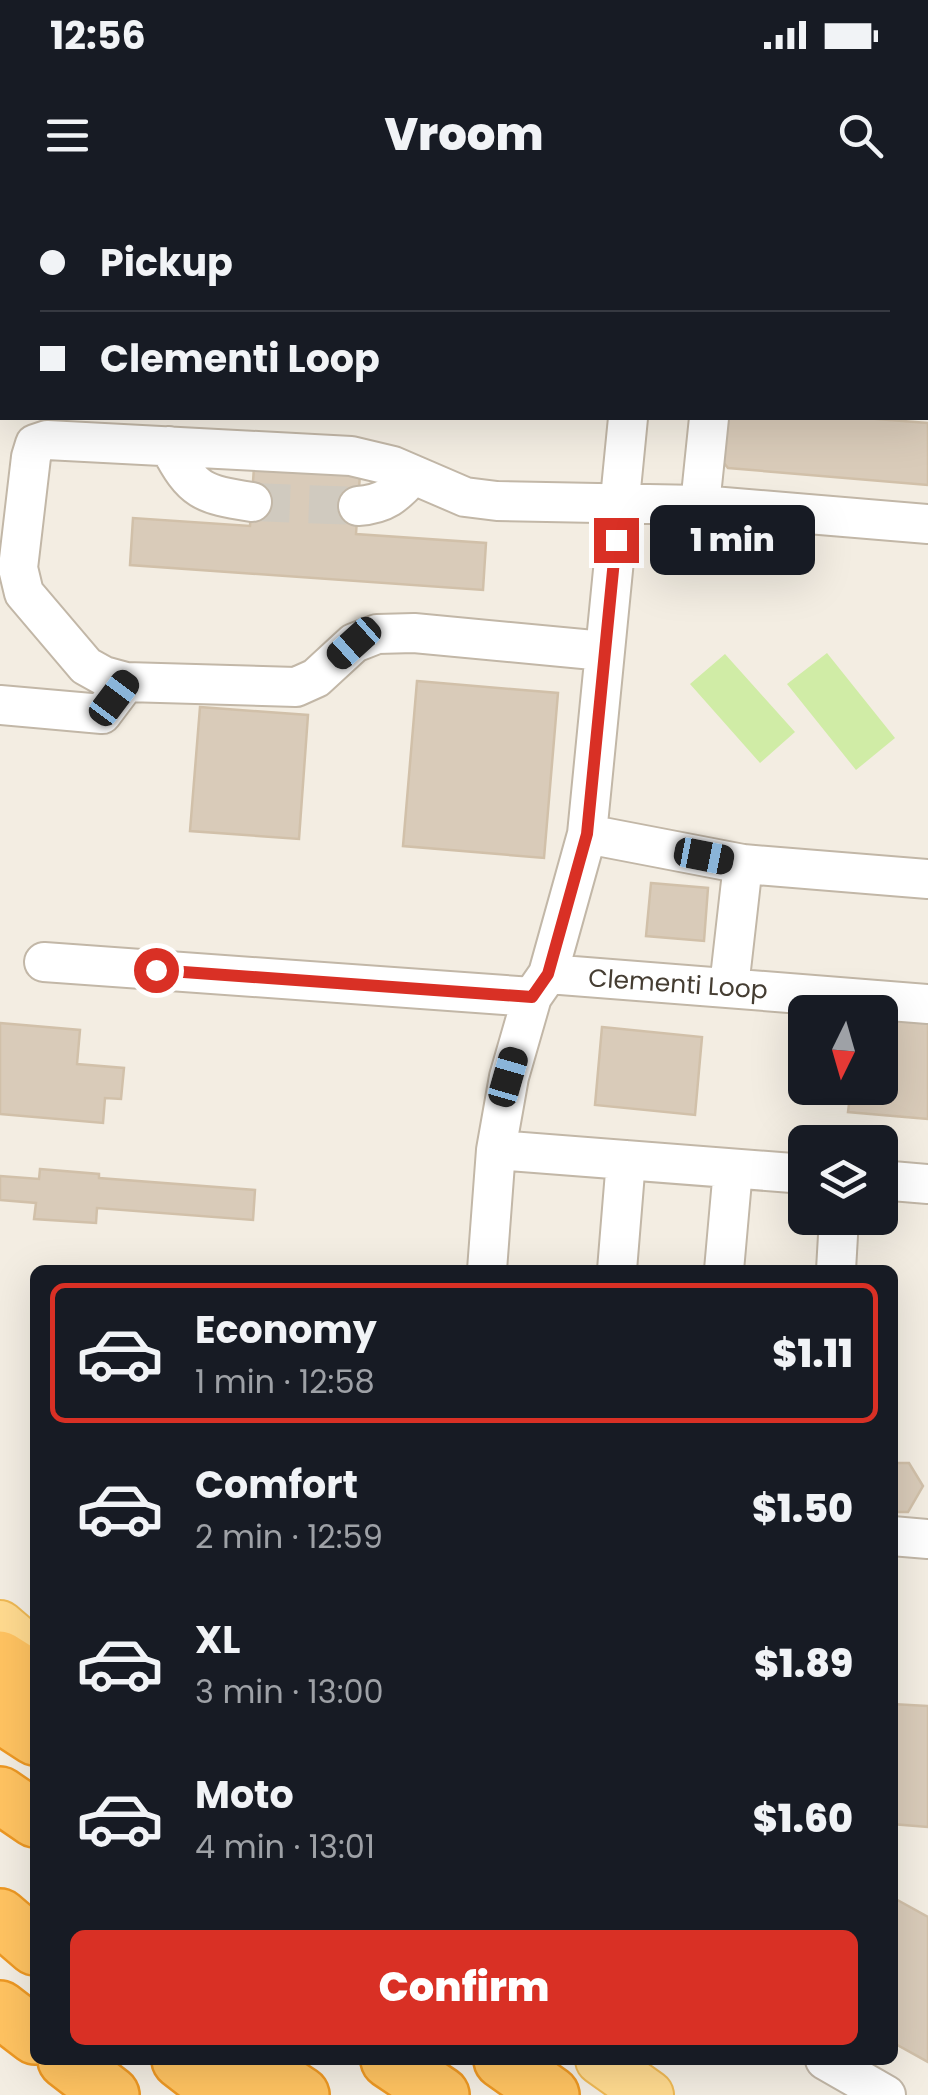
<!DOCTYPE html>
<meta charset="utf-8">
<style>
:root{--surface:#171b24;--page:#242831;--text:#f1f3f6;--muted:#9ea1a6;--line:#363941;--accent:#d93025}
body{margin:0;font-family:Poppins,sans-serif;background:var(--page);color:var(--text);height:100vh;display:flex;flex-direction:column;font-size:38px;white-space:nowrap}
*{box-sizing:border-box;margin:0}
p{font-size:32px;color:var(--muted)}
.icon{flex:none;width:55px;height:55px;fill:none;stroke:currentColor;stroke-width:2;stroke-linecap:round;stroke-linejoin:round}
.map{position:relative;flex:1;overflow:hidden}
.side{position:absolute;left:30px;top:1065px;width:868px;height:800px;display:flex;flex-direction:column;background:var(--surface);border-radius:15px;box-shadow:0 10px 40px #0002}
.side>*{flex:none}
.banner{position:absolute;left:0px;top:0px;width:930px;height:220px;box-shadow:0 10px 40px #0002;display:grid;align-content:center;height:220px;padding:0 40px;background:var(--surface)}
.needle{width:65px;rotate:185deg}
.controls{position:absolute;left:788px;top:795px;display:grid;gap:20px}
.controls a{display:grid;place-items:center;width:110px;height:110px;border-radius:15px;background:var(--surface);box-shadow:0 10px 40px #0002;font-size:50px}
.end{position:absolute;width:45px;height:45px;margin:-22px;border:12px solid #d93025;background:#fff;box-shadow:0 0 0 5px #fff}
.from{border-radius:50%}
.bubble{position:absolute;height:70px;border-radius:15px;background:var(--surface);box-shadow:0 10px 40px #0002;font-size:32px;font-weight:800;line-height:70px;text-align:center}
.car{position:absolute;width:30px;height:60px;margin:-30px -15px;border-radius:12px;box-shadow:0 0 8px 2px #0007;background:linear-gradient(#222 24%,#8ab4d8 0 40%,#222 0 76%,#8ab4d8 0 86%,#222 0)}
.banner b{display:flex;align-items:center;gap:35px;height:95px;font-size:38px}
.banner b+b{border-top:2px solid var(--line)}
.banner i{width:25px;height:25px;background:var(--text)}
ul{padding:18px 0 0;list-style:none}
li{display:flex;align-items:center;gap:30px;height:140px;margin:0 20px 15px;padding:0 20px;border:5px solid transparent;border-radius:15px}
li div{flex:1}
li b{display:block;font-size:38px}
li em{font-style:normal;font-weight:800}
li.selected{border-color:var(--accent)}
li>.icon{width:90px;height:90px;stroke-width:1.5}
.cta{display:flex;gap:20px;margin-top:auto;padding:20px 40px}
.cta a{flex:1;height:115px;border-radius:15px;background:var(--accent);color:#fff;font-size:40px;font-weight:800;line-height:115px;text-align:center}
.status{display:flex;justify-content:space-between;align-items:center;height:70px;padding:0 50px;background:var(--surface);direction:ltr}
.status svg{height:28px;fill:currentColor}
header{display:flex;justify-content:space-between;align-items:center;height:130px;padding:0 40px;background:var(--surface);font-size:45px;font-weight:800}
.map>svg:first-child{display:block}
</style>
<div class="status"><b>12:56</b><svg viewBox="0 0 49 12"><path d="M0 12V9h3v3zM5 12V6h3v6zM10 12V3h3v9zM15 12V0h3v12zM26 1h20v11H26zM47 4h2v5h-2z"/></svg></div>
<header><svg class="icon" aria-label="menu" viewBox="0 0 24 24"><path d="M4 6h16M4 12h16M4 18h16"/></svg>Vroom<svg class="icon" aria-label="search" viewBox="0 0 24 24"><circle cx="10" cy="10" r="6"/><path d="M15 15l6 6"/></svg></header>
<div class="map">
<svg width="928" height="1895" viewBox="0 0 928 1895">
<rect width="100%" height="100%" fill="#f3ede2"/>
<path fill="#d0eca6" d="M827,453L895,538L856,570L787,484Z
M725,454L795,532L760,563L690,484Z"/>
<path fill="#d9cbb9" stroke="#d1c0a9" stroke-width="2.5" d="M734,0H928V50V2H733Z
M713,218H865L928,223V285L728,268L710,246Z
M254,267L360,274L356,334L486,343L483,390L130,365L133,318L250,326Z
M417,481L558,493L544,658L403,646Z
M200,507L308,515L299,639L190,631Z
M651,683L708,688L704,741L646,736Z
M880,817L928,822V919L848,912L851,888H880Z
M0,823L80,830L77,864L124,868L121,899L105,898L103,923L0,914Z
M602,827L702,837L695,915L595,905Z
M40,969L99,974V978L255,990L253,1020L97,1008L96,1023L34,1019L36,1003L0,1000V976L39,979Z
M892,1263H909L923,1286L908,1312H892Z
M892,1504L928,1506V1627L892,1624Z
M892,1697L928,1717V1862L892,1842Z"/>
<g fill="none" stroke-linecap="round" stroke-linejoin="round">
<path stroke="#d0cabf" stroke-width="38" stroke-dasharray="38 19" stroke-linecap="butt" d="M252,302L358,306"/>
<g stroke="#c2b7a7" stroke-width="42">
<path id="minor" d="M646,2V0
M730,2V0
M169,246C193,292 202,294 252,302
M700,305L709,218
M358,306C385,304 395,295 413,275
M604,451L414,433L377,434L354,443L316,478L296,487L126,482L104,476L86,466L24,393L18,368L31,257L35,244L47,240L351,256L393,266L465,297L497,301L700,305L928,324
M0,505L102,514L126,482
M587,634L743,664L928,679
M44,762L532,797
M548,774L928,804
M729,787L743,664
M496,950L805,974
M880,980L928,984
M487,1070L496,950L509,877L532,797L548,774L587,634L628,218
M617,1070L626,960
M724,1070L733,969
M836,1070L839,1018
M892,1336L928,1339
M825,1860L886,1895"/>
</g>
<g stroke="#efb954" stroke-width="52">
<path id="major" d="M0,1425L35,1455
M600,1860L649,1895"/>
</g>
<g stroke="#ed9823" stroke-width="60">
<path id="highway" d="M0,1459L35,1481
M0,1514L35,1537
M0,1595L35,1619
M0,1717L35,1747
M0,1809L35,1836
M66,1860L111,1895
M180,1860L225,1895
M248,1860L301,1895
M389,1860L441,1895
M502,1860L551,1895"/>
</g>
<use href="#minor" stroke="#fff" stroke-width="38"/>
<use href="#major" stroke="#ffda8f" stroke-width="48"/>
<use href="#highway" stroke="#ffc361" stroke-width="55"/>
</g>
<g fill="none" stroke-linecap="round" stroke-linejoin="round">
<path stroke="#d93025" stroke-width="12" d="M156,770L532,797L548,774L587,634L616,340"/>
</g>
<g text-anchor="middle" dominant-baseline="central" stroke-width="8" stroke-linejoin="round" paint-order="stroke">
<g font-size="25" fill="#453d32" stroke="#fff">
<text transform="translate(678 784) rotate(4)">Clementi Loop</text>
</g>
</g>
</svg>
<div class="controls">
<a><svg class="needle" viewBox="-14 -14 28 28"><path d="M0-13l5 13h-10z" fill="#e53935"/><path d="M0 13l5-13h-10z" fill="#9ea1a6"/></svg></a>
<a><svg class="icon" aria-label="layers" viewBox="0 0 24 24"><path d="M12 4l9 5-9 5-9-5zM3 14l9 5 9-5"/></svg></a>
</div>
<i class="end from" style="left:156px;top:770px"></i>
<i class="end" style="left:616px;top:340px"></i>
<div class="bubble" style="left:650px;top:305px;width:165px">1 min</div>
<i class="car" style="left:354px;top:443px;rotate:228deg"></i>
<i class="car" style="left:114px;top:498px;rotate:37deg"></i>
<i class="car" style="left:704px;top:656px;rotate:101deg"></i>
<i class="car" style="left:508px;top:877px;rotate:16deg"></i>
<div class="banner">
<b><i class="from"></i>Pickup</b>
<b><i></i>Clementi Loop</b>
</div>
<section class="side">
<ul>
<li class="selected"><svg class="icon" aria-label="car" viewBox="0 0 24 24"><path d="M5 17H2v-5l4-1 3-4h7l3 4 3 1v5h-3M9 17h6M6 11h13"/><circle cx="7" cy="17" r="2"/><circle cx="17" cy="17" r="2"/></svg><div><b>Economy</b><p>1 min · 12:58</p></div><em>$1.11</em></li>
<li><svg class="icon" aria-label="car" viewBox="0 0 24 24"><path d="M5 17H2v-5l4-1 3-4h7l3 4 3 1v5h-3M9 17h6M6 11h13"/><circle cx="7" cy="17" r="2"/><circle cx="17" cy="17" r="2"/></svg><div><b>Comfort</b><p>2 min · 12:59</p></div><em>$1.50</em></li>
<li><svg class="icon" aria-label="car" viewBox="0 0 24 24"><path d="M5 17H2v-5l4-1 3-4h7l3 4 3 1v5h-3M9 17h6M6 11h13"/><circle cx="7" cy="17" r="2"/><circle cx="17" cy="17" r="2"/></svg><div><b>XL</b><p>3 min · 13:00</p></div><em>$1.89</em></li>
<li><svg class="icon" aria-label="car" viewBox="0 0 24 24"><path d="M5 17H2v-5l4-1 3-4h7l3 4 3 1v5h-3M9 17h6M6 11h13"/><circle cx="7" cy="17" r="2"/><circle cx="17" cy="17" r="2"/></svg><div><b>Moto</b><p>4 min · 13:01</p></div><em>$1.60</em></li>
</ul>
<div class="cta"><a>Confirm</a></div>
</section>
</div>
